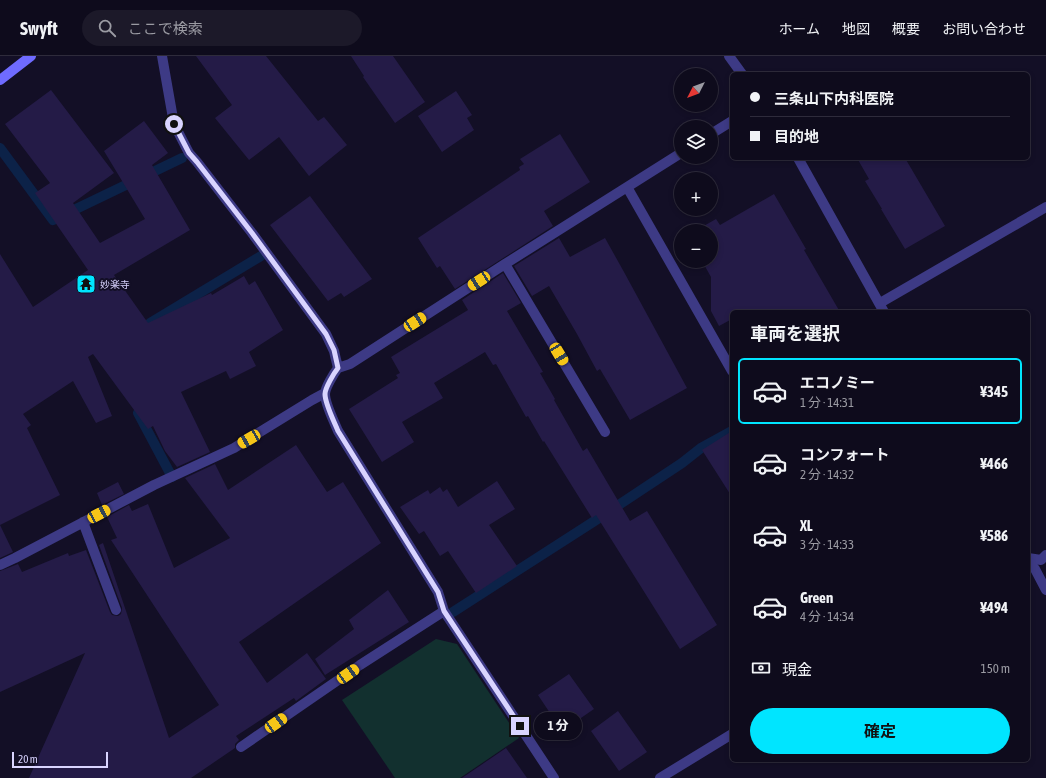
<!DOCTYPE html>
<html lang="ja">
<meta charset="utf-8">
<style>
:root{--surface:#0e0b1c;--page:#1c1929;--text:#f1f3f6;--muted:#9b9ba3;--line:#2e2b3b;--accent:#00e5ff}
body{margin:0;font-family:"Asap Condensed","Noto Sans JP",sans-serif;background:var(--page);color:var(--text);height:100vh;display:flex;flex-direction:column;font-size:15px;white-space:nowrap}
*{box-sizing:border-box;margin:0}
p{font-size:13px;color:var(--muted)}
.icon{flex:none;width:22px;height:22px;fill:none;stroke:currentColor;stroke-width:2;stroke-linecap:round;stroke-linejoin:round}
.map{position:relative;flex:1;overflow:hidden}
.side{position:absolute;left:730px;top:254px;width:300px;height:452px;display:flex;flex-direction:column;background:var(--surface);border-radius:6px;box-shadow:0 2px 6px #0003,0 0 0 1px var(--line)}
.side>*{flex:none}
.guide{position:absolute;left:730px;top:16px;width:300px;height:88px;border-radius:6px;box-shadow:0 2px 6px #0003,0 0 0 1px var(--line);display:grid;align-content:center;height:88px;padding:0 20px;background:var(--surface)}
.needle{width:26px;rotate:228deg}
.tools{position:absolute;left:674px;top:12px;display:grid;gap:8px}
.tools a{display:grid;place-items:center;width:44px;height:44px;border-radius:50%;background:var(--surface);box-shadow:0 2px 6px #0003,0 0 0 1px var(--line);font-size:20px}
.scale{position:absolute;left:12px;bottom:10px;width:96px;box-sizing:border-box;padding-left:4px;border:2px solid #d9d4ff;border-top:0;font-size:11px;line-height:14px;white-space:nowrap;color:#d9d4ff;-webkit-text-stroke:3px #130f26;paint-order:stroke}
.end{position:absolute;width:18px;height:18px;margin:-9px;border:5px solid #d9d4ff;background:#111;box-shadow:0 0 0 2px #111}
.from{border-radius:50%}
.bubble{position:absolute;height:28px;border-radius:14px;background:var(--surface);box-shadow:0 2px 6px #0003,0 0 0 1px var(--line);font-size:13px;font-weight:700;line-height:28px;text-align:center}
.car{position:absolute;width:12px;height:24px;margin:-12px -6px;border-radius:5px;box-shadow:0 0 3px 1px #0007;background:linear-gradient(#f5c518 24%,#345 0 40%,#f5c518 0 76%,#345 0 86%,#f5c518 0)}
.guide b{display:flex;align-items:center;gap:14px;height:38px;font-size:15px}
.guide b+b{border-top:1px solid var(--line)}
.guide i{width:10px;height:10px;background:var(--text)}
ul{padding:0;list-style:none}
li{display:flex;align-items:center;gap:12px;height:66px;margin:0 8px 6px;padding:0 12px;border:2px solid transparent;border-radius:6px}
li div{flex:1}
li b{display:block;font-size:15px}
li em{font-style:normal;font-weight:700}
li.current{border-color:var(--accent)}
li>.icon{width:36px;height:36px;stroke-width:1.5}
h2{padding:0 20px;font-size:18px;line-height:48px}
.pay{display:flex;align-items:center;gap:10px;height:44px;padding:0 20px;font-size:15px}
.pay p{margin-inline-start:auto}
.button{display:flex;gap:8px;margin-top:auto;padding:8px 20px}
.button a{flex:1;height:46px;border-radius:24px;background:var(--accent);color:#111;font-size:16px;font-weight:700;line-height:46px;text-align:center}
header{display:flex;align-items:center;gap:24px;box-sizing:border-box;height:56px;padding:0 20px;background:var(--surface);border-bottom:1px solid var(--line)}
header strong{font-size:19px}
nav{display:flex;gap:22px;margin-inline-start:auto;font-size:14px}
.search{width:280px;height:36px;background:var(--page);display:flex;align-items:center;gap:10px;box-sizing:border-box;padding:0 14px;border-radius:22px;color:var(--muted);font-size:15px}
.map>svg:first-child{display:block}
</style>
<header>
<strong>Swyft</strong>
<div class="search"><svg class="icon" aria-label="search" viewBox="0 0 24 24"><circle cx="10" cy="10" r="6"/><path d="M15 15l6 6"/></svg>ここで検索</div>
<nav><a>ホーム</a><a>地図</a><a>概要</a><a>お問い合わせ</a></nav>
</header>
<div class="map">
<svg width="1046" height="722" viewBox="0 0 1046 722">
<rect width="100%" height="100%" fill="#130f26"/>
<path fill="#12302f" d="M436,583L457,588L519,682L460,722H395L342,644Z"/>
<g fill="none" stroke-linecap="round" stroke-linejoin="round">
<path stroke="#0c2248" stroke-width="10" d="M0,92L53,164L182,102
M150,270V267L261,200
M138,357L172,421
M453,556L593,466L682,407L701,392L732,375"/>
</g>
<path fill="#241b47" d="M196,0H266L318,65L324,61L347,89L309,120L279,81L249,104L215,62L232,49Z
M351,0H393L425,46L395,67L363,21L364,20Z
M51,34L114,117L73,147L100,187L145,163L104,95L144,65L168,97L152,109L190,174L114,219L148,267L211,237L212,239L244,220L249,229L255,225L283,274L249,296L256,310L230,323L226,315L181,336L210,396L177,411L165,395L153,370L148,373L93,298L88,301L112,360L96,367L73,325L23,358L31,369L27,372L60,439L0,469V198L33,251L88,214L35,137L50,127L5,68Z
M456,35L472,59L467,62L474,74L442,96L418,60Z
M560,78L590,126L544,155L553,170L455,233L440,210L437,212L418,182L520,114L519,111L524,108L520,103Z
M857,102H905L945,170L905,193L881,153H882L865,125L869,123Z
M774,138L806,193L804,194L840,256H732V263L719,270L711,255V221L702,205H711V175H695L716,163L720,169Z
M310,140L372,223L344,241L341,237L328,245L270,169Z
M559,182L570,201L605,182L624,216L687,332L630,364L600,313L597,315L577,278L549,230L532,240L514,210Z
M503,217L521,247L507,255L543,316L540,317L555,343L554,344L583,395L587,392L630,465L647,455L717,569L680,593L596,459L592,462L544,385L543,386L528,360L526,361L496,308L493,309L485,296L434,327L443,342L402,366L414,386L382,406L349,353L398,322L396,319L400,317L391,301L468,254L462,244Z
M732,375V441L702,394Z
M296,389L327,436L343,426L381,487L239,586L267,627L307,597L326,623L296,645L294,642L236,680L239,684L235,688V692L191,722H29L85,597L0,636V515L18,508L22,516L68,497L69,500L86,494L110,556L112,559L118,560L121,558L122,552L99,489L103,487L169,682L219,649L111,484L117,482L107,461L129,449L132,455L148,448L174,512L230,482L185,422L215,408L228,434Z
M497,425L515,453L489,469L517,510L476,537L448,495L440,500L424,475L419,478L400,451L428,434L430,438L440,431L443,436L447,433L458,451Z
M118,426L124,438L102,449L97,437Z
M0,469L13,496L0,502Z
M388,534L409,566L325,619L315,603L354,573L349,564Z
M569,618L594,653L562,675L538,639Z
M618,655L647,696L619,715L591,675Z
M506,692L527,722H462Z"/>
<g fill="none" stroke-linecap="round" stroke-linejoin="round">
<path stroke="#3d3a85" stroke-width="10" d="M162,0L174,68L189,97L197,106L252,177L326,278L334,295L338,312C334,317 325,332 325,338C325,348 334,365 338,375L438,536L444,555L554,722
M711,78L732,65
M627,131L732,315
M505,208L605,376
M880,247L1046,151
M338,312L350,308L505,208L681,97
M83,466L116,554
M1028,502L1041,504L1046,499
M0,509L15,502L154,429L234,392L312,344L325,337
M241,691L360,609L444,555
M660,722L732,678"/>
<path stroke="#3d3a85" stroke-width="10" d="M729,0L742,18
M798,102L884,256
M1028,504L1035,513L1046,534"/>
<path stroke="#6f6bff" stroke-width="10" d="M0,24L31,0"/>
</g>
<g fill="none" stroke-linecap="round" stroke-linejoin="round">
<path stroke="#d9d4ff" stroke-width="5" d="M174,68L189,97L197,106L252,177L326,278L334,294L338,312C334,317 325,332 325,338C325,348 334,365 338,375L438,536L444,555L520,670"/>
</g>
<defs>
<g id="temple-square" transform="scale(1)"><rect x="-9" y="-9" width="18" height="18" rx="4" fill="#00e5ff" stroke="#130f26"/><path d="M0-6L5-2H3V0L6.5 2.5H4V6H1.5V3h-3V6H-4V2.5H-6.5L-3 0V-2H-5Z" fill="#111"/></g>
</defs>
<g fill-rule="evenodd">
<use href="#temple-square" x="86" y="228"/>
</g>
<g text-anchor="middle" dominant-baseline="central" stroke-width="4" stroke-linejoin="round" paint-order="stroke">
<g font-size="10" fill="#d9d4ff" stroke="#130f26" text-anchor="start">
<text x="100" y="228">妙楽寺</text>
</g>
</g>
</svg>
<div class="tools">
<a><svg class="needle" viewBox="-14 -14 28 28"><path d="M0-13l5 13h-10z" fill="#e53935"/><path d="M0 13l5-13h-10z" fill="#9b9ba3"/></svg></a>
<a><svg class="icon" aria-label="layers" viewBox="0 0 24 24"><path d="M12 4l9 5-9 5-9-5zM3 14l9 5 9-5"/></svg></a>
<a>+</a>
<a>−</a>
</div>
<div class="scale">20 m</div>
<i class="end from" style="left:174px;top:68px"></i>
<i class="end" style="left:520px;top:670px"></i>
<div class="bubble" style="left:534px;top:656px;width:48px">1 分</div>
<i class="car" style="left:479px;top:225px;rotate:237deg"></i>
<i class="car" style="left:415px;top:266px;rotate:57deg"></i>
<i class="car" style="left:559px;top:298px;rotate:149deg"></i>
<i class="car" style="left:249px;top:383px;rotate:240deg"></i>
<i class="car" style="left:99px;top:458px;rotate:62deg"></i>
<i class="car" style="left:348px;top:618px;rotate:56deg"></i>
<i class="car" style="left:276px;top:667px;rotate:55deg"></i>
<div class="guide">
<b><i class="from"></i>三条山下内科医院</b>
<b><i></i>目的地</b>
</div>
<section class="side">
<h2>車両を選択</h2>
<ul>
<li class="current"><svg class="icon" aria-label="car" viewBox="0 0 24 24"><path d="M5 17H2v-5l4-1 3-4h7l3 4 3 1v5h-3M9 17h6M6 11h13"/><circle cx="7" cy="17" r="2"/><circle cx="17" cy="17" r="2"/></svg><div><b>エコノミー</b><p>1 分 · 14:31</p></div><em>¥345</em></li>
<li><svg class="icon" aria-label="car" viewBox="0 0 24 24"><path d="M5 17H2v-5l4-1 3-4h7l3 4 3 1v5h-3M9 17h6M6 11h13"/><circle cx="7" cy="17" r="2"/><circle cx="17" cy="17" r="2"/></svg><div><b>コンフォート</b><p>2 分 · 14:32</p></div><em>¥466</em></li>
<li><svg class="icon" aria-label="car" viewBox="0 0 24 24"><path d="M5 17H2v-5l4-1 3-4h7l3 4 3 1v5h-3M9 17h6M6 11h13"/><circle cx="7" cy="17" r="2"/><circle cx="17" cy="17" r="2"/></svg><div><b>XL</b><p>3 分 · 14:33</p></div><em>¥586</em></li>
<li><svg class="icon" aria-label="car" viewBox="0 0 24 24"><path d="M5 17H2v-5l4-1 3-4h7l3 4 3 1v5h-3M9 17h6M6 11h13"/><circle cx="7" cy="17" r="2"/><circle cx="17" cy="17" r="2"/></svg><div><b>Green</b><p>4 分 · 14:34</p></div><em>¥494</em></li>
</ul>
<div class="pay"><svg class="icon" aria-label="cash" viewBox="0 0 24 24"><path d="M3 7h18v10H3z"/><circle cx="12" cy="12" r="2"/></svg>現金<p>150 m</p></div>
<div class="button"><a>確定</a></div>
</section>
</div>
